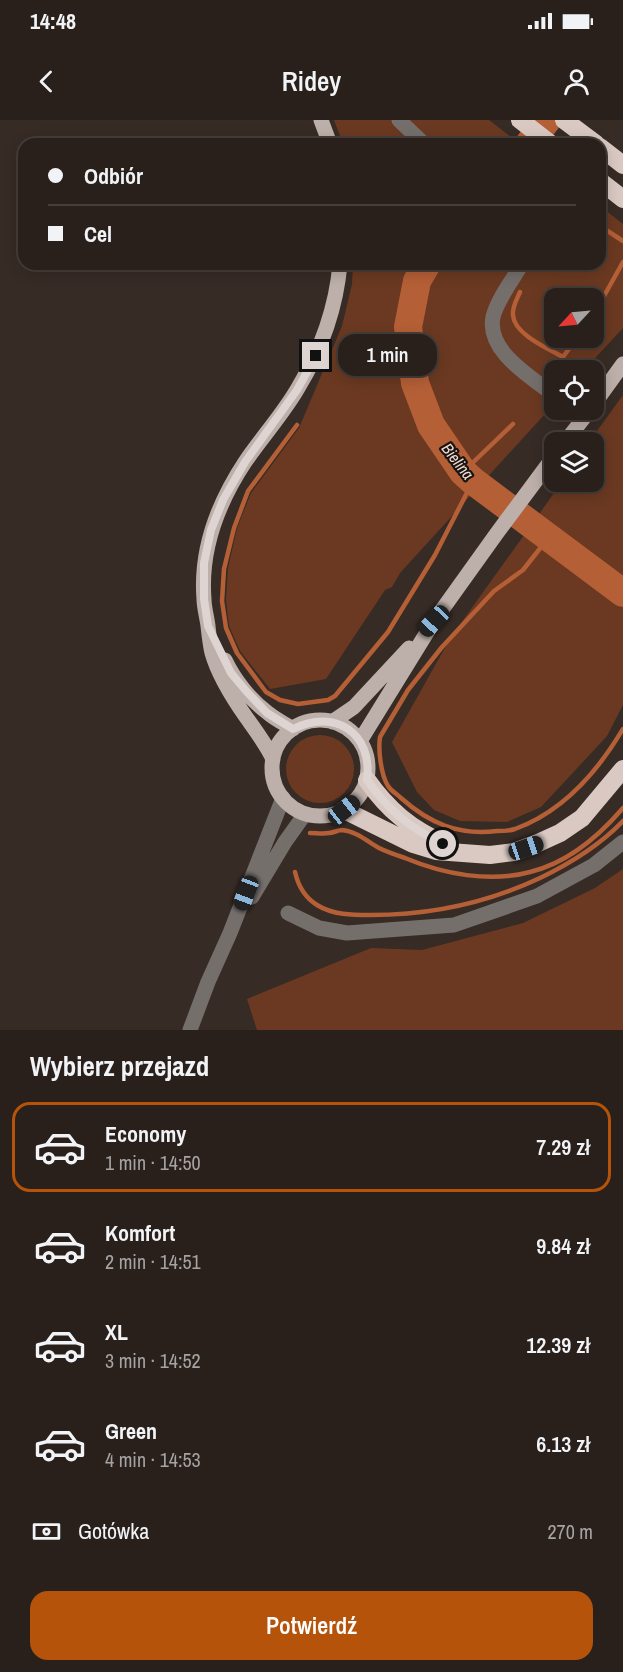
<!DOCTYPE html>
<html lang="pl">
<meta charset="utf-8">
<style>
:root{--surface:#29201c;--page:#312825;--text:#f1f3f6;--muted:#a5a3a3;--line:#453e3b;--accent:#b45309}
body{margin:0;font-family:"Archivo Narrow",sans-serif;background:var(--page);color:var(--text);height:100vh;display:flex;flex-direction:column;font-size:22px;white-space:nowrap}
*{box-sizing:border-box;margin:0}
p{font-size:20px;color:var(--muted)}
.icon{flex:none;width:33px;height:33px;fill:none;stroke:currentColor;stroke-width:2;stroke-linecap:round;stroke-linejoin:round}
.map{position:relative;height:910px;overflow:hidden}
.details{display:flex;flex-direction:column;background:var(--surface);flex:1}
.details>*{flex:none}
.guide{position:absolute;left:18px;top:18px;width:588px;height:132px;border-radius:18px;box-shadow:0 3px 15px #0003,0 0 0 2px var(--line);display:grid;align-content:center;height:132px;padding:0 30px;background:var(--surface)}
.needle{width:39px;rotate:244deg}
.tools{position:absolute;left:544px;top:168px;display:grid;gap:12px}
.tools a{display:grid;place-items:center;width:60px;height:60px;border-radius:12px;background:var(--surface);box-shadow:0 3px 15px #0003,0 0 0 2px var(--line);font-size:30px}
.end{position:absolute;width:27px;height:27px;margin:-14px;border:8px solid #ded5d2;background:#111;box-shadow:0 0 0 3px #111}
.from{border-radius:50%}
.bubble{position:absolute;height:42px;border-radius:18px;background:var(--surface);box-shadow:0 3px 15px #0003,0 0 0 2px var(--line);font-size:20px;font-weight:600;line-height:42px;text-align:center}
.car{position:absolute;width:18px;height:36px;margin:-18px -9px;border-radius:8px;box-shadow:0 0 4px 2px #0007;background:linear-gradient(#222 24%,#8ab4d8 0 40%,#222 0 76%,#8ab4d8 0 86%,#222 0)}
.guide b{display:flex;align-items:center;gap:21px;height:57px;font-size:22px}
.guide b+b{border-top:2px solid var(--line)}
.guide i{width:15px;height:15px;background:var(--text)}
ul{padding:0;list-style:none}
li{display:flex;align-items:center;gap:18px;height:90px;margin:0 12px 9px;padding:0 18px;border:3px solid transparent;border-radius:18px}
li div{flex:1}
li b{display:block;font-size:22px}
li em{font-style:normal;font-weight:600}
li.current{border-color:var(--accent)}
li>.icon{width:54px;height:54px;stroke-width:1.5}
h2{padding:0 30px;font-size:27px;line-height:72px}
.pay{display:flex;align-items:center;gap:15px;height:66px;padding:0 30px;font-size:22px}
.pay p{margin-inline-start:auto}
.action{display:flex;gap:12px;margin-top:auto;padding:12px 30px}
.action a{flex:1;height:69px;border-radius:18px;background:var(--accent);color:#fff;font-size:24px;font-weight:600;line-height:69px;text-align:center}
.status{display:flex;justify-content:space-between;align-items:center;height:42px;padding:0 30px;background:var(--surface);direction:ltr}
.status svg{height:16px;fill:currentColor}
header{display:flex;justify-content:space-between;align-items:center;height:78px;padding:0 30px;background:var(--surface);font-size:27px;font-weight:600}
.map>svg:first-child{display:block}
</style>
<div class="status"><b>14:48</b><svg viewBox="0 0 49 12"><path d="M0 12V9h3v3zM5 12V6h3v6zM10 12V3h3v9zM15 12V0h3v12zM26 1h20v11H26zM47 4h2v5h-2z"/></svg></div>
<header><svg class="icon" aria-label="back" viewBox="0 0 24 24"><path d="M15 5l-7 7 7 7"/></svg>Ridey<svg class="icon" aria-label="person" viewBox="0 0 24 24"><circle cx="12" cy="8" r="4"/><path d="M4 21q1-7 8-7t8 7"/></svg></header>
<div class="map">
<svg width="623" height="910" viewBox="0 0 623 910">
<rect width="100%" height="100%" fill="#372b25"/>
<path fill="#6b3921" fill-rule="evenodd" d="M334,0H489L520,24H343Z
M600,86L623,104V208L584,250H555V283L400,453L392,467L385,470L326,559L270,569L240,531L229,506L226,480L228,448L237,408L251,373L299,308L342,206L352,164L353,144H600ZM555,178H594V218H555Z
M623,275V585L607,616L541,687L507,702L460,701L434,690L417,672L392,622L451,517L562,362H594V322H589Z
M286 649a34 34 0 1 1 68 0a34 34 0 1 1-68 0Z
M623,749V910H257L247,879L371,828L422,830L523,803L595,768Z"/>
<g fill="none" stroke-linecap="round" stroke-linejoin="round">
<path stroke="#b55f36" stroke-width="4.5" d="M600,106L623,121
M520,172C517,179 512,187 513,195C514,214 547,228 563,237L577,218
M594,194L623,142
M297,305L248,371L234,408L224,449L222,481L226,508L237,533L266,572L280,580L298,584L328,580L335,576L388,512L435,435L473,361
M463,352L513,304
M549,417L523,450L494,471L442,527L408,570L380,617C378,630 381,655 388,666C391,671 397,674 401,678C429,703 459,716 497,711C502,711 509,711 515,709C562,692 598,651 623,609
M310,713C316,713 323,714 329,713C333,713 338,710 342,710C356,711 368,722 379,728C387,732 396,735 405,738C443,754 490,763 530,752C567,743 599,716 623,688
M295,752C298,765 304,777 317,785C333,795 352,795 371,795C429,795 487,783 540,758C571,743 599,726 623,701"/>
<path stroke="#b55f36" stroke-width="28" d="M529,24L547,0
M427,144L417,161L408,207L415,263L431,305L463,352L473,361L623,473"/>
<path stroke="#756f6c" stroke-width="15" d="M399,0L424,24
M522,144C513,159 497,180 493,197C486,232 532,257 555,276
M571,290L582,299
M252,777L285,722L305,694
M288,793L319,808L347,813L454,805L537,776L594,745L623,722
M190,910L208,862L230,813L283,678"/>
<path stroke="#bdafa9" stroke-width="15" d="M321,0L330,24
M594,284L623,244
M565,322L590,290
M225,540C234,559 250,580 268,593C275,599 285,604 293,609
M272 648a48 48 0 1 1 96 0a48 48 0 1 1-96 0Z
M332,602L354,587L409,528
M360,621L434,501L497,413L555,335
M273,639C266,624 256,611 246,597C234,580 218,554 212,533C210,525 209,515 208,506C207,497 204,488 204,479C200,429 218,383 245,342C262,317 283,294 298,268C321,230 336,189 340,144"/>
<path stroke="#d9c9c2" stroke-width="18" d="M520,0L551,24
M564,0L596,24
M600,27L623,45
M600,61L623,79
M367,660C388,690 411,709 445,724
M344,690L413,724L436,731L490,735L514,732L538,723L560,713L582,698L623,649"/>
</g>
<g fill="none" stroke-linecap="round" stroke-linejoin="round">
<path stroke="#ded5d2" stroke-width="8" d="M316,236L297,270L245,342L223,380L211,410L204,443V479L208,506L231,553L247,572L267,593L293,609C335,588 373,613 367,660C388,690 410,708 443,724"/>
</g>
<g text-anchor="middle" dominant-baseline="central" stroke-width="4.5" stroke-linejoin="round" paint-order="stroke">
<g font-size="16" font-style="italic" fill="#f4dcd1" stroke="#1a1512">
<text transform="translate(458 341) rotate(52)">Bielina</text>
</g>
</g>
</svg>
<div class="tools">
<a><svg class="needle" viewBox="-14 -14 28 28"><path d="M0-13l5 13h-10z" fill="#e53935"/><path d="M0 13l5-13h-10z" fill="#a5a3a3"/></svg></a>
<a><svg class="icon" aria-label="locate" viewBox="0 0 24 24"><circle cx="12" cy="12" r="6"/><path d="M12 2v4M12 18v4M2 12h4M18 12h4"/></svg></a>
<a><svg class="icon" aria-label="layers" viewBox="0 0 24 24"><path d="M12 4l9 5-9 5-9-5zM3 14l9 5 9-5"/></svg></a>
</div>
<i class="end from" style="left:443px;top:724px"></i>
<i class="end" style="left:316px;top:236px"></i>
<div class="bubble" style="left:338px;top:214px;width:99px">1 min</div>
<i class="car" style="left:434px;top:501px;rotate:223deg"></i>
<i class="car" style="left:344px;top:690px;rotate:52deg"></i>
<i class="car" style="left:526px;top:728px;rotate:71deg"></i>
<i class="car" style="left:246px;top:773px;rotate:201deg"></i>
<div class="guide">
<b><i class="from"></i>Odbiór</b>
<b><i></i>Cel</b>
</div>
</div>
<section class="details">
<h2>Wybierz przejazd</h2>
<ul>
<li class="current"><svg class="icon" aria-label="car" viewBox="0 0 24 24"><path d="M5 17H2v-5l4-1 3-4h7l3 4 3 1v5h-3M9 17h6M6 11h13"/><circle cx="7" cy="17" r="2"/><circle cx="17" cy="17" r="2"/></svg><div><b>Economy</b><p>1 min · 14:50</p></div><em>7.29 zł</em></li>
<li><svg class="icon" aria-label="car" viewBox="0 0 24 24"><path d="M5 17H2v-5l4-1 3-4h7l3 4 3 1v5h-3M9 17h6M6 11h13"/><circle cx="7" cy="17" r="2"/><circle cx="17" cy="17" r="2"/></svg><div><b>Komfort</b><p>2 min · 14:51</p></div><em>9.84 zł</em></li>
<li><svg class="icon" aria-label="car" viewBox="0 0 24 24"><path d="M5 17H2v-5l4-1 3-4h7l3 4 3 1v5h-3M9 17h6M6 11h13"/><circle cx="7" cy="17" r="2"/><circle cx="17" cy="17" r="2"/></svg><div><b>XL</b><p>3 min · 14:52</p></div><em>12.39 zł</em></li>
<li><svg class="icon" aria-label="car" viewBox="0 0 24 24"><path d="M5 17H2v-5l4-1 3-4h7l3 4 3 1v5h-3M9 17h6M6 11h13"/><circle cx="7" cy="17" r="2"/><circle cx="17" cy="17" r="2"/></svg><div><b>Green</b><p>4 min · 14:53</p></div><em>6.13 zł</em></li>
</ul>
<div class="pay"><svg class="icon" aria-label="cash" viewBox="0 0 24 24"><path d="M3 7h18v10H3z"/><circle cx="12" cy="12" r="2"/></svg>Gotówka<p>270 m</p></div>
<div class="action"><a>Potwierdź</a></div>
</section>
